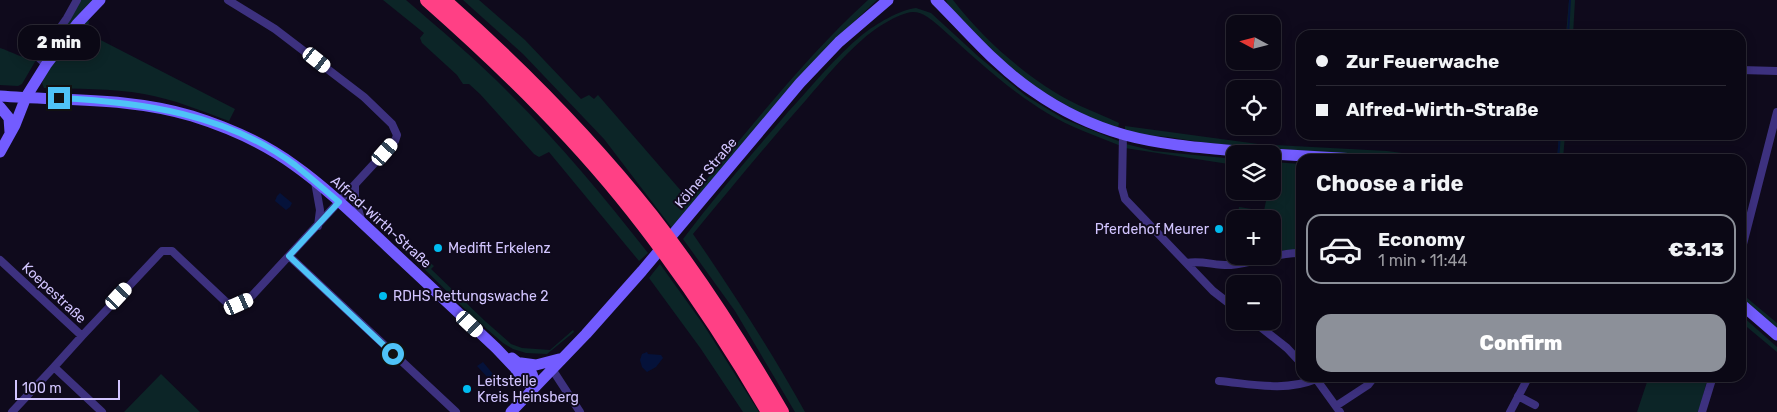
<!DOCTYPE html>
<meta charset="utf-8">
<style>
:root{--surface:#0b0815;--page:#14111e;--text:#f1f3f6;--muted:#9a9aa0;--line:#2b2934;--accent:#8c9099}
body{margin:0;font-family:Rubik,sans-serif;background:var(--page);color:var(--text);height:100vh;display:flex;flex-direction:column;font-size:19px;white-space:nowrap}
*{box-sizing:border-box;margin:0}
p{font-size:16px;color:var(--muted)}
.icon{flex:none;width:28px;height:28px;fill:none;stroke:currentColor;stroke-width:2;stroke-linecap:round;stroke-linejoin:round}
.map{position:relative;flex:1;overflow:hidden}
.panel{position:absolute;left:1296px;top:154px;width:450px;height:228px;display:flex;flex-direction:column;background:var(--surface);border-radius:15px;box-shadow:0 2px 12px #0003,0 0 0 1px var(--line)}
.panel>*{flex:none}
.top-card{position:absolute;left:1296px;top:30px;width:450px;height:110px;border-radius:15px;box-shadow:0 2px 12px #0003,0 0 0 1px var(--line);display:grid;align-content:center;height:110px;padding:0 20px;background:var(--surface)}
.needle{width:32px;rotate:277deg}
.fabs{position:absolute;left:1226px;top:15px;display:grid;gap:10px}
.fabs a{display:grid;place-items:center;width:55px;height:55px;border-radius:10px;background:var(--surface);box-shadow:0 2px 12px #0003,0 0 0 1px var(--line);font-size:25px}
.scale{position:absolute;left:15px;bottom:12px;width:105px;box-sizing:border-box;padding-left:5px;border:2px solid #d2c5ff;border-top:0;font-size:14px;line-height:18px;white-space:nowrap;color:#d2c5ff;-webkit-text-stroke:4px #0f0a1c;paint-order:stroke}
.end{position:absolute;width:22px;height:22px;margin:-11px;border:6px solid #4fc3f7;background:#111;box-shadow:0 0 0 2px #111}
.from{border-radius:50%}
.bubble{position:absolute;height:35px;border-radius:15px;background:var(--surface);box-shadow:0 2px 12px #0003,0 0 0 1px var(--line);font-size:16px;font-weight:800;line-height:35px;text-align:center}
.car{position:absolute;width:15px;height:30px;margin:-15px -8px;border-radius:6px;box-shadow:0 0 4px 1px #0007;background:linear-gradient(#fff 24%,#345 0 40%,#fff 0 76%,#345 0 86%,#fff 0)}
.top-card b{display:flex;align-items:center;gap:18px;height:48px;font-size:19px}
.top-card b+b{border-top:1px solid var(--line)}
.top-card i{width:12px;height:12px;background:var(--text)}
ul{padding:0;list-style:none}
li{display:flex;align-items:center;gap:15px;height:70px;margin:0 10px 8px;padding:0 10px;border:2px solid transparent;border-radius:15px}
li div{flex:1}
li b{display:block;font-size:19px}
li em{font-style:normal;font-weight:800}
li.active{border-color:var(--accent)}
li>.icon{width:45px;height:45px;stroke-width:1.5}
h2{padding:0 20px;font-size:22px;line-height:60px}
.primary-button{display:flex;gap:10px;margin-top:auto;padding:10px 20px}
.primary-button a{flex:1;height:58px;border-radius:15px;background:var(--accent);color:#fff;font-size:20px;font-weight:800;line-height:58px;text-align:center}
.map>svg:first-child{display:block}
</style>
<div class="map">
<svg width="1777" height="412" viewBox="0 0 1777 412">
<rect width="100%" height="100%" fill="#0f0a1c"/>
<path fill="#0c2527" d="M80,0H95L56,42L54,41Z
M383,0H406C442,31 478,61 511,95C560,144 605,198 648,253L639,261L549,152L539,157L534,154L480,94L469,84H463L457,75L422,43L420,38L424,33Z
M463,0H479L525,40L581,99L589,95L594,99L598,95L689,200C748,132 802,60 868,0H877L829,45L672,228L604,139L523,54Z
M946,0H953C981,36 1017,69 1056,93C1075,105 1098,113 1119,123L1118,128L1085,116L1033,86L993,53L948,5Z
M1569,0H1575L1573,35H1566Z
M916,8L931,13L979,57L1026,96L1064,119L1121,142V146C1096,136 1070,127 1047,113C1007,89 974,57 939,26C932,20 923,12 913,12C898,13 874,29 863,39C842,57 824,79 806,100C767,144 730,189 693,234C733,292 771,351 805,412H795L735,311L683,239C716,195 752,154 788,112C811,87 836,56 862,35C876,24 899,10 916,8Z
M87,16L89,23L85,32L235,109L229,121C202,111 173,99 144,94C111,88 77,89 44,88L42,83L44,77Z
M0,48C12,52 24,59 36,60L22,84L18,86L0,85Z
M1125,126L1258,144L1387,151L1447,159H1406L1207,143L1168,137L1135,134L1125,130Z
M1559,135H1565L1563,159H1557Z
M1126,144L1154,151L1235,159V165L1125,148Z
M1273,162L1301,164V251L1284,250L1273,253L1272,219H1237L1239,207L1264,211L1268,191H1272Z
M381,217L398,236L400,234L408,244L434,266L431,269L485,321L511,344L522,348L550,350L573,330L574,332L547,354L526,353L513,349L503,343L472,316L403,248L378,220Z
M1235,231V256H1262L1230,262Z
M660,264L703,324L759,412H743L701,349L649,278Z
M1741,293L1777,323V330L1741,299Z
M1741,315L1777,347V352L1741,322Z
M161,374L200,412H124Z
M1649,376H1708L1699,412H1637Z"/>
<path fill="#05123a" d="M280,193L292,203L290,207L286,210L275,201L277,196Z
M647,352L648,354L661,355L663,358L656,367L647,372L642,367L640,360L642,354Z
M483,362L493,374L489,379L477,366Z"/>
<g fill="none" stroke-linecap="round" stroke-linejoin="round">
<path stroke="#05123a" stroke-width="2" d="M1568,35L1570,0
M1558,159L1560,135"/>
<path stroke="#3d317f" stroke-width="8" d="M46,65L39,58L67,18L77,0
M1741,70L1777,71
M1123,134L1122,188L1125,199L1213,291L1235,308
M315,182L320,210L318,226
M355,186V198L361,219
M1741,252L1777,112
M289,256L456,412
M0,260L82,336L54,367L102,412
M1187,263C1201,260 1216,266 1231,265C1255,263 1277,252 1301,253
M1253,321L1287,348L1301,363
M82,336L162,251H172L226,302C235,305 240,303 249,299L395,141L397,135L392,124L364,97L275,29L228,0
M552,369L580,412
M1314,376L1340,412
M1219,381C1252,384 1285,392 1316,379
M1518,396L1535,405
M1336,406L1368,385L1375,376
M12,412L54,367
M1510,412L1529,376
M1702,412L1713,376"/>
<path stroke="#735cff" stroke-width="11" d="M936,0C967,31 996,66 1033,91C1060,110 1093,126 1125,135C1169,147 1222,149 1268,154
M0,96C64,101 129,97 192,116C227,127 264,143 294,165C328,189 358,219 388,247C424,281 460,314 496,348L515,368L525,382L536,386
M0,107L9,118L10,132
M0,152L15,125L26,97L46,65L77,24L100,0
M1272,154L1356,159
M1741,304L1777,335
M512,358L532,374L536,386
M521,363L536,365L559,359
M511,412L586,334L642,271L800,83L839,42L888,0"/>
<path stroke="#ff4085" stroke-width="14" d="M427,0C505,69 581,143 644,226C690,286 731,348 768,412
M444,0C519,66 590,138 652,216C700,278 743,345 782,412"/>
</g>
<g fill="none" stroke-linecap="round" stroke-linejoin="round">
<path stroke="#4fc3f7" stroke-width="6" d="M59,98C141,102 227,114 295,165C310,177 325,190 339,202L289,256L393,354"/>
</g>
<g fill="#00bcf0" stroke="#0f0a1c" stroke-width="2">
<circle cx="1219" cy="229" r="5"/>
<circle cx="438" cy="248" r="5"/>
<circle cx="383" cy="296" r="5"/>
<circle cx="467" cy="389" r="5"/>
</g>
<g text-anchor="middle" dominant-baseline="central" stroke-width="4" stroke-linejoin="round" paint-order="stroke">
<g font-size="14" fill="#d2c5ff" stroke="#0f0a1c">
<text transform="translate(706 173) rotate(-50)">Kölner Straße</text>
<text transform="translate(381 222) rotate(42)">Alfred-Wirth-Straße</text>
<text transform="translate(54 293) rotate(43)">Koepestraße</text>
</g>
<g font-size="14" fill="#d2c5ff" stroke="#0f0a1c" text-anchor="start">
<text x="1209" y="229" text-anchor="end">Pferdehof Meurer</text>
<text x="448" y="248">Medifit Erkelenz</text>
<text x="393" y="296">RDHS Rettungswache 2</text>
<text x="477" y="381">Leitstelle<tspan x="477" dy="16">Kreis Heinsberg</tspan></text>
</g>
</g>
</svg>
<div class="fabs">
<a><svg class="needle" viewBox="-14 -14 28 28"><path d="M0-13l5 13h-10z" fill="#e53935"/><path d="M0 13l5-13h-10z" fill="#9a9aa0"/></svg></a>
<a><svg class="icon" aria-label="locate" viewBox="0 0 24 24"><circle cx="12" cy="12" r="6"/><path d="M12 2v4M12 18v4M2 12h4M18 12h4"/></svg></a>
<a><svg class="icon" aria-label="layers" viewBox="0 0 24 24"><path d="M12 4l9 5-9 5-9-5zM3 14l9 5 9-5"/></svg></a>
<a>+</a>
<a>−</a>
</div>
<div class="scale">100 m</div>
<i class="end from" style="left:393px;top:354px"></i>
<i class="end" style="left:59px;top:98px"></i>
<div class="bubble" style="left:18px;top:25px;width:82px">2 min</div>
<i class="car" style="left:317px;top:60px;rotate:128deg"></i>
<i class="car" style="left:385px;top:152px;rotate:41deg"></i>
<i class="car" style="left:119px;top:296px;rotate:43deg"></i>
<i class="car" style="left:239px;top:304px;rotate:66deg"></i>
<i class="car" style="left:470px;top:324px;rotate:133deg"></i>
<div class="top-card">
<b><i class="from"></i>Zur Feuerwache</b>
<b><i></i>Alfred-Wirth-Straße</b>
</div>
<section class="panel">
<h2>Choose a ride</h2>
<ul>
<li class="active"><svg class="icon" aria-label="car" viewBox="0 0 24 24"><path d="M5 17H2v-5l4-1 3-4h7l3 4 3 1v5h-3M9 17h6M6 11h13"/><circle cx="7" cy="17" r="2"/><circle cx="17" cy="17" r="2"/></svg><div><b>Economy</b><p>1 min · 11:44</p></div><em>€3.13</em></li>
</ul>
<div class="primary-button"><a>Confirm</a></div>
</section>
</div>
